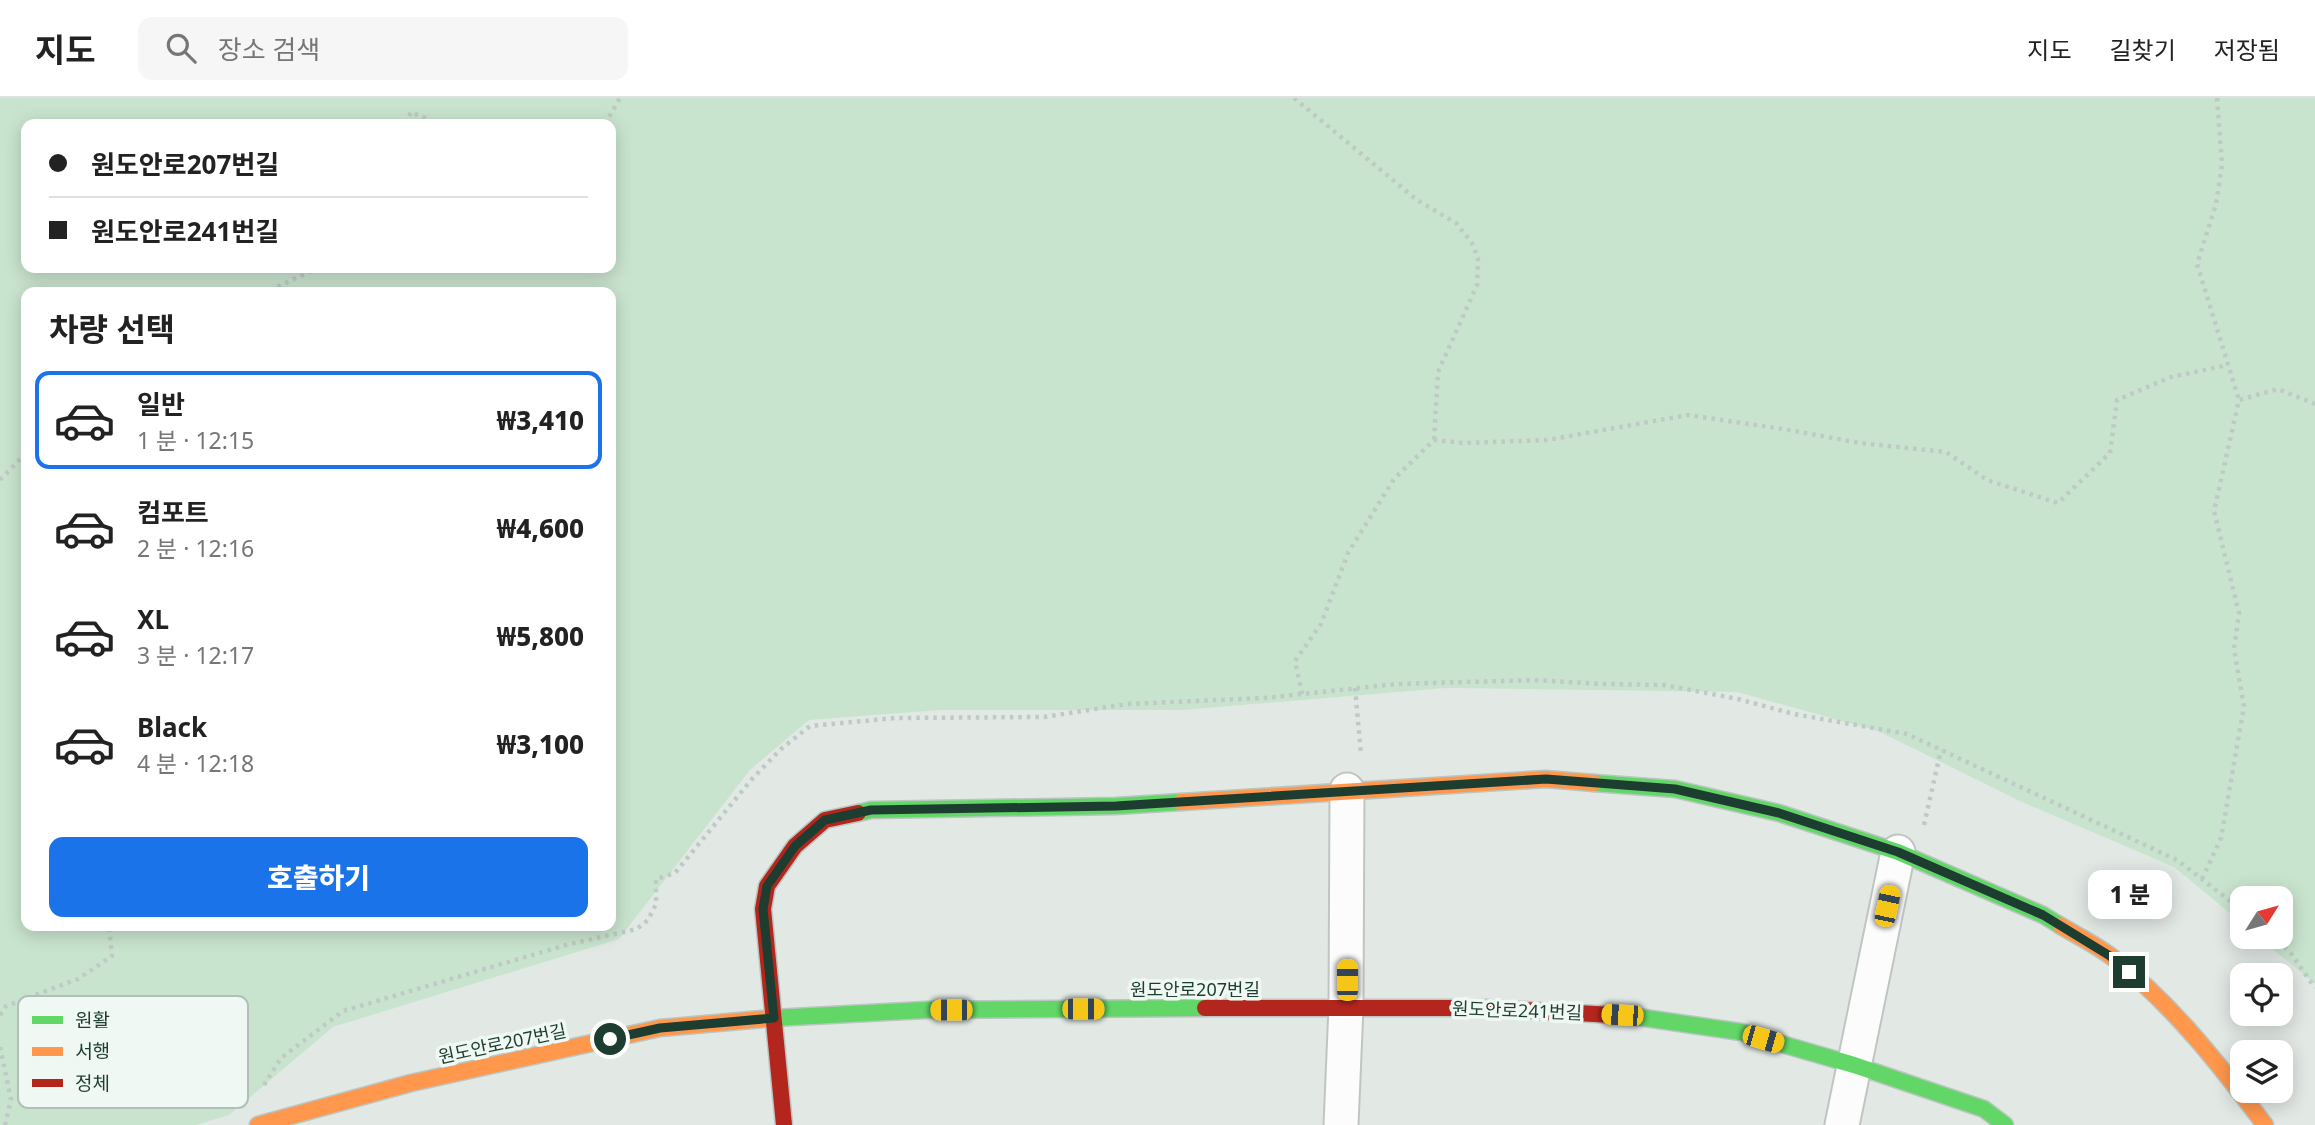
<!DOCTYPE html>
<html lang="ko">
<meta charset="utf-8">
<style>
:root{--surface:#fff;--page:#f6f6f6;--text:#222;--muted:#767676;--line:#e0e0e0;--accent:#1a73e8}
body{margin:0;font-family:"Noto Sans","Noto Sans KR",sans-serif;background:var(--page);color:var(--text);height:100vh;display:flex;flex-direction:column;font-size:26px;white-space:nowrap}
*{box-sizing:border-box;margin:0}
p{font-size:23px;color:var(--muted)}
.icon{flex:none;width:38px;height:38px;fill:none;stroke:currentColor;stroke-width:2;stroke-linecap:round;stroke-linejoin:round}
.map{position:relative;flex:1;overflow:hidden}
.side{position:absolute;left:21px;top:189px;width:595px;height:644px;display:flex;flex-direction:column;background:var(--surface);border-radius:14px;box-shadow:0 4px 18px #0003}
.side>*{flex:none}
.guide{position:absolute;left:21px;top:21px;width:595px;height:154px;border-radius:14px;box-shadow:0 4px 18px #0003;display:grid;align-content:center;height:154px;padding:0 28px;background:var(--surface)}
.needle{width:46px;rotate:53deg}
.tools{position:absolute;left:2230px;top:788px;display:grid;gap:14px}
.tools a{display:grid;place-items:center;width:63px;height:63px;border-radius:14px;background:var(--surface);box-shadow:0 4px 18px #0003;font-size:35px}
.end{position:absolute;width:32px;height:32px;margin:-16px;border:9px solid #1e3d31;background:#fff;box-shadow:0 0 0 4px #fff}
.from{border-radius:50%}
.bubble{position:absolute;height:49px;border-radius:14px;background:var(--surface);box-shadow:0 4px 18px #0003;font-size:23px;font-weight:800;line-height:49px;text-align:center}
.car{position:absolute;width:21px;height:42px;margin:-21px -10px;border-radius:9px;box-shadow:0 0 5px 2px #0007;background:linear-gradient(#f5c518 24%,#345 0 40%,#f5c518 0 76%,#345 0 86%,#f5c518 0)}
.guide b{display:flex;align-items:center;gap:24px;height:66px;font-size:26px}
.guide b+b{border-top:2px solid var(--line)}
.guide i{width:18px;height:18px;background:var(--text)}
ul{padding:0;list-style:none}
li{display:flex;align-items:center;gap:21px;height:98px;margin:0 14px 10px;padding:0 14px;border:4px solid transparent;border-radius:14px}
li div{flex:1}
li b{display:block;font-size:26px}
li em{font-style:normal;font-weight:800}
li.on{border-color:var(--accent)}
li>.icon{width:63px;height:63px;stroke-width:1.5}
h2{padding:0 28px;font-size:32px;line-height:84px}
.primary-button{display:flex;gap:14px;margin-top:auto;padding:14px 28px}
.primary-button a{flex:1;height:80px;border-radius:14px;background:var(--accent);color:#fff;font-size:28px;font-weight:800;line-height:80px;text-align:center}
header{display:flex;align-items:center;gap:42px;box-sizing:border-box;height:98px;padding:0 35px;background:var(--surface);border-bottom:2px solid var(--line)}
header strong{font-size:33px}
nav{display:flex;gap:38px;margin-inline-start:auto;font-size:24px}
.search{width:490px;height:63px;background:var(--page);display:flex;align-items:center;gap:18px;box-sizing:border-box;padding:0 24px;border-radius:14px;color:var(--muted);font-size:26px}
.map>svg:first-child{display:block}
</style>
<header>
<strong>지도</strong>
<div class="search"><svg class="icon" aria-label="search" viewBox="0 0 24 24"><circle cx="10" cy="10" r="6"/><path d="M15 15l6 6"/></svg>장소 검색</div>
<nav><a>지도</a><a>길찾기</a><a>저장됨</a></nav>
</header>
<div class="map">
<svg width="2315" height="1027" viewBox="0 0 2315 1027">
<rect width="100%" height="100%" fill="#e2e9e5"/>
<path fill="#c9e4ce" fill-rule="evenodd" d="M0,0H2315V886L2257,838H2280V800H2242V825L2174,769L2022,704L1878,633L1737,594L1446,590L1183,612H940L809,622L750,672L619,841L333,929L229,1017L196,1027H0ZM611,26V170H26V26ZM26,194H611V828H26Z"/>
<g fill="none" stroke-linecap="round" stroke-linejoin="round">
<g stroke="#bfc6c2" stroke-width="37">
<path id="street" d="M1341,1027L1346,909L1347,692
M1842,1027L1898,754"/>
</g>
<g stroke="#bbc5c1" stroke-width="19">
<path id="fast" d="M1594,685L1675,691L1779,715L1898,754L2043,817L2061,828
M858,715L871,712L1116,708L1181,704
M1631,918L1741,934L1854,967L1984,1011L2005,1027
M774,920L925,912L1205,910"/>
</g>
<g stroke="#bbc5c1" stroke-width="19">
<path id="slow" d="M1181,704L1546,681L1594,685
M2061,828C2078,838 2096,847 2112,859C2172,906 2219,966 2265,1027
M258,1027L411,985L660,930L774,920"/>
</g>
<g stroke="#bbc5c1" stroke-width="19">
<path id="jam" d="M1205,910H1485L1631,918
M784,1027L763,811L767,788L795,748L825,722L858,715"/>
</g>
<path stroke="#bfc9c5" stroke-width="4.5" stroke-dasharray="3.5 5" stroke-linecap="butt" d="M1294,0L1417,102L1456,125L1472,145L1478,160L1477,187L1438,274L1434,342
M2217,0L2222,67L2216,106L2197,166L2239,302
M406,26L411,14L439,26
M605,26L620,0
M271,194L275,190L318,170
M0,382L26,355
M1355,590L1361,656
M1302,596L1295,563L1321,526L1348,455L1394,381L1434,342L1463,345L1547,342L1688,317L1783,331L1860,345L1946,354L1987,382L2058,405L2110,355L2117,302L2171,279L2228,267
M1924,727L1941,652
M2202,781L2221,740L2244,608L2234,551L2239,515L2214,413L2239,302L2278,291L2315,306
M2271,838L2290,854L2315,890
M0,917L6,908L78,881L112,858L109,828
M0,949L11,1001L5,1027
M264,987L281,960L343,913L566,847L637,831L648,822L656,806V781L675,775L752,681L781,651L810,628L895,620L1044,619L1127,606L1264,600L1397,586L1535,582L1604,586L1664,587L1738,601L1794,616L1907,636L2177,762L2242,812"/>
<use href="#street" stroke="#fbfcfb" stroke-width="33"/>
<use href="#fast" stroke="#63d668" stroke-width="16"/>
<use href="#slow" stroke="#ff974d" stroke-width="16"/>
<use href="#jam" stroke="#b3261e" stroke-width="16"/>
</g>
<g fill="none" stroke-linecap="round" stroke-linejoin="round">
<path stroke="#1e3d31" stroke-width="9" d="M610,941L660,930L774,920L763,811L767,788L795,748L825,722L871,712L1116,708L1546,681L1675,691L1779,715L1898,754L2043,817L2110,858L2129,874"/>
</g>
<g text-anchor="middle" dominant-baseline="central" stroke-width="7" stroke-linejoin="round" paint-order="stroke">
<g font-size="18" fill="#1e3d31" stroke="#eff8f3">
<text x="1195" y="891">원도안로207번길</text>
<text transform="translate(1517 912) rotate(2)">원도안로241번길</text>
<text transform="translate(502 945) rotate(-12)">원도안로207번길</text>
</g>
</g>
<rect x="18" y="898" width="230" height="112" rx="10" fill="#eff8f3" stroke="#b0c0b9" stroke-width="2"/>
<rect x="32" y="918" width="31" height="8" fill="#63d668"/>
<rect x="32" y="949" width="31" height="9" fill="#ff974d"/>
<rect x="32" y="981" width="31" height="8" fill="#b3261e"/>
<g font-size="19" fill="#1e3d31">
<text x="75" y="929">원활</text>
<text x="75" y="960">서행</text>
<text x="75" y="992">정체</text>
</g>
</svg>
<div class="tools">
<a><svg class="needle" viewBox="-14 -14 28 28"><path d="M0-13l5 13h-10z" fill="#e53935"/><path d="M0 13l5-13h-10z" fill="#767676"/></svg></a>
<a><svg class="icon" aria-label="locate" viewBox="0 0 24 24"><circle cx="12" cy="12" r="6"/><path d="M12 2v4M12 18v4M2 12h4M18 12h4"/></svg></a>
<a><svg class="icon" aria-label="layers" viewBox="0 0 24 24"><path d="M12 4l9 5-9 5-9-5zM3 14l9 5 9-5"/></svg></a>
</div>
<i class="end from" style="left:610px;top:941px"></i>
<i class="end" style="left:2129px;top:874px"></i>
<div class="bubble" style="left:2088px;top:772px;width:84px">1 분</div>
<i class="car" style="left:1887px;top:808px;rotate:12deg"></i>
<i class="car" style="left:1347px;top:882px;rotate:0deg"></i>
<i class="car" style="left:1083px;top:911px;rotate:90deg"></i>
<i class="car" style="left:951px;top:912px;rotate:270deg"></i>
<i class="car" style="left:1622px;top:917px;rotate:273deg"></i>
<i class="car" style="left:1763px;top:941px;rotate:106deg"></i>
<div class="guide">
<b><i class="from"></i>원도안로207번길</b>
<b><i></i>원도안로241번길</b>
</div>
<section class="side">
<h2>차량 선택</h2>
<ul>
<li class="on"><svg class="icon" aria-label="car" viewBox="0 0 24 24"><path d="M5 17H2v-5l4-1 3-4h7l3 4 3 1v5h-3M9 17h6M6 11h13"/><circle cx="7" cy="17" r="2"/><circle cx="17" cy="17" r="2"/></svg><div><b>일반</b><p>1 분 · 12:15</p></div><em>₩3,410</em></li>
<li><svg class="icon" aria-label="car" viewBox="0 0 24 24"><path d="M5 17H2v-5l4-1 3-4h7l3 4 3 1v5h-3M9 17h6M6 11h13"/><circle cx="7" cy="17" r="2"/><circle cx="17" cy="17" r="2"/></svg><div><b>컴포트</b><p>2 분 · 12:16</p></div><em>₩4,600</em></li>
<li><svg class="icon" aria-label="car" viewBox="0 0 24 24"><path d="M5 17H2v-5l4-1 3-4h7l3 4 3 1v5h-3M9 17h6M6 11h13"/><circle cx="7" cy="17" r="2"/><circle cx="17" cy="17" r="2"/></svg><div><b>XL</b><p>3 분 · 12:17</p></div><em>₩5,800</em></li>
<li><svg class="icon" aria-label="car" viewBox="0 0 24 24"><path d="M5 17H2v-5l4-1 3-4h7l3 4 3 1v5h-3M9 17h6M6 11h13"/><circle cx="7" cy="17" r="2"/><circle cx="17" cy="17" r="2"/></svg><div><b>Black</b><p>4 분 · 12:18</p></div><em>₩3,100</em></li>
</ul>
<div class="primary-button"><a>호출하기</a></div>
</section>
</div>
